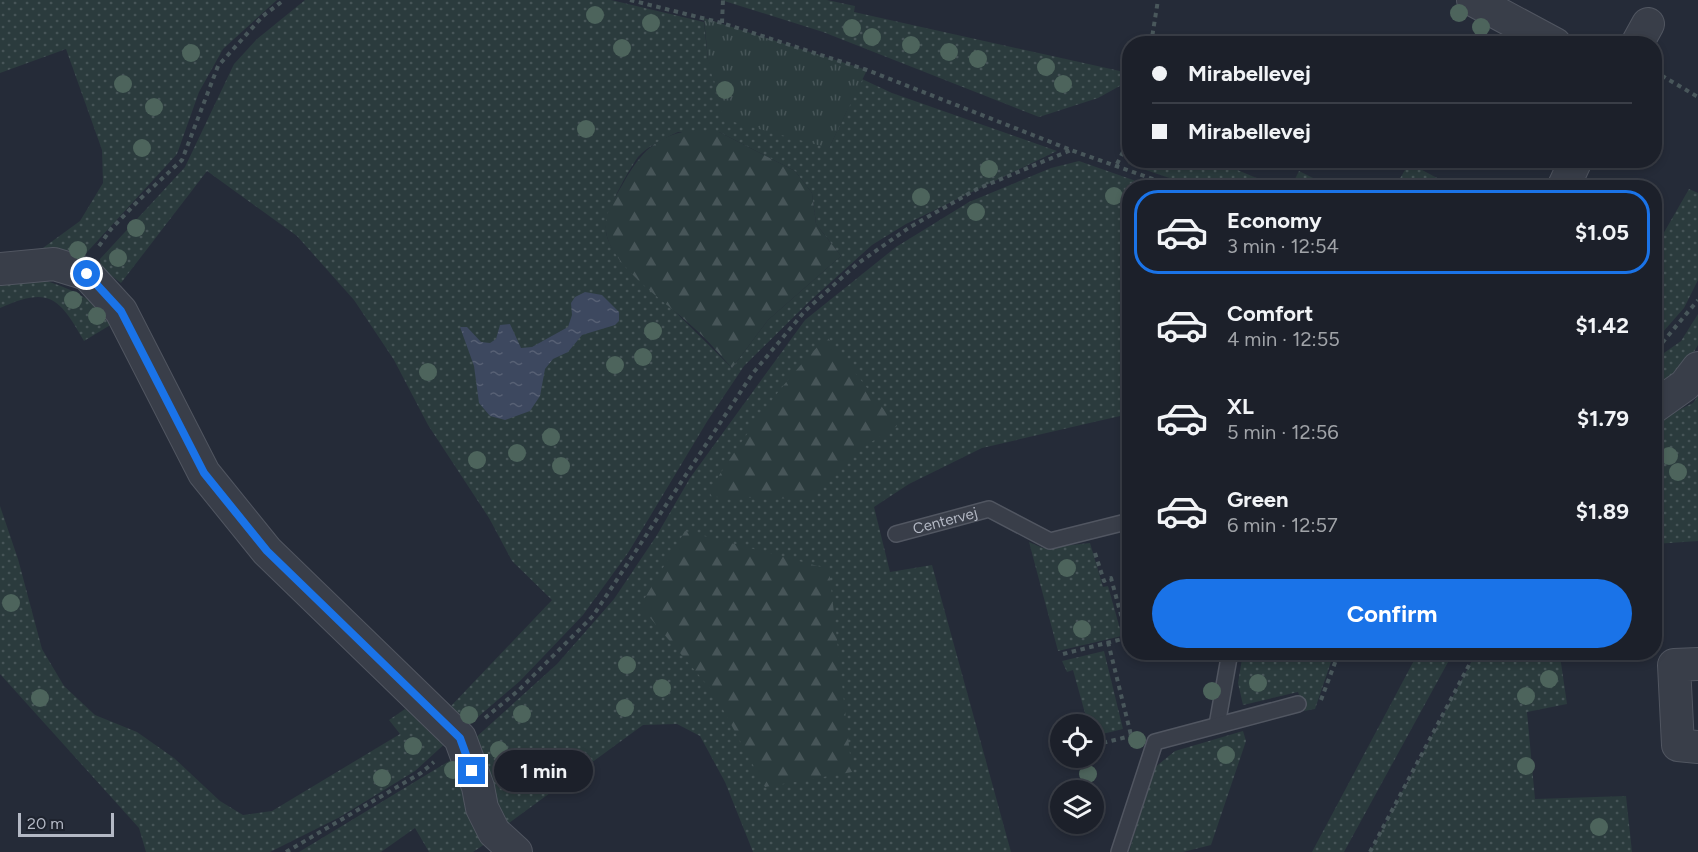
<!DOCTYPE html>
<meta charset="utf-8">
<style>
:root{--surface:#1c202a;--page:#292d36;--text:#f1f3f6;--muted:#a0a3a8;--line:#3a3e47;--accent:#1a73e8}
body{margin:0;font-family:Figtree,sans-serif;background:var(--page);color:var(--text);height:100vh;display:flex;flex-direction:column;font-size:22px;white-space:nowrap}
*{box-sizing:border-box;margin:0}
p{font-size:20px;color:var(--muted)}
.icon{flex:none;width:33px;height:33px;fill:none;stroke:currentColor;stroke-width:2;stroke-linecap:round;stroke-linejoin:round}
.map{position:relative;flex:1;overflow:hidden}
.panel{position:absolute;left:1122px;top:180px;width:540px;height:480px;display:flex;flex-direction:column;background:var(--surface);border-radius:24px;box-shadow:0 3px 9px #0003,0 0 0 2px var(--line)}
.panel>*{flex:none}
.hud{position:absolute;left:1122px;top:36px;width:540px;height:132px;border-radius:24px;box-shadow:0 3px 9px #0003,0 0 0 2px var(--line);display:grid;align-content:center;height:132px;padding:0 30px;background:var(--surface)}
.controls{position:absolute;left:1050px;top:714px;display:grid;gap:12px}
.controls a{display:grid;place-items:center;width:54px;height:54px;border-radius:50%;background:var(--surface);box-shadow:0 3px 9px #0003,0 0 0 2px var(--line);font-size:30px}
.scale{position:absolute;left:18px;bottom:15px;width:96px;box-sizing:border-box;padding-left:6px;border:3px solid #b4b9c5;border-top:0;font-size:16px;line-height:21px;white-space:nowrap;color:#b4b9c5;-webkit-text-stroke:4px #1e232e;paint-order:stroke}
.end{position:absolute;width:27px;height:27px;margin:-14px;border:8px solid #1a73e8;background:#fff;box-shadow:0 0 0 3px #fff}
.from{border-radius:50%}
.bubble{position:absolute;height:42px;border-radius:21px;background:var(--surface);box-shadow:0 3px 9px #0003,0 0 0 2px var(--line);font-size:20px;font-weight:700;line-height:42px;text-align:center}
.hud b{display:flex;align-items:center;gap:21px;height:57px;font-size:22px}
.hud b+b{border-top:2px solid var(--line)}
.hud i{width:15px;height:15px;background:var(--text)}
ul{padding:10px 0 0;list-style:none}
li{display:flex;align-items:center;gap:18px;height:84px;margin:0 12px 9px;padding:0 18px;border:3px solid transparent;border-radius:24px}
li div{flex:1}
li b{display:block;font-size:22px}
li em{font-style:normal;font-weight:700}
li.current{border-color:var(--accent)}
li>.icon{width:54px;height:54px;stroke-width:1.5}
.button{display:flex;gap:12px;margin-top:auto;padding:12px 30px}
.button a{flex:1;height:69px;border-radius:36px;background:var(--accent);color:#fff;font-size:24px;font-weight:700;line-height:69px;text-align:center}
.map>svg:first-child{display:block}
</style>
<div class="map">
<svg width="1698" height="852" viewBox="0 0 1698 852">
<defs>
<pattern id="grass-dots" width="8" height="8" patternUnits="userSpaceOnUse" patternTransform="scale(1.5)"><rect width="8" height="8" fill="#2b3b3d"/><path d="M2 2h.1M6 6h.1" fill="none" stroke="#475558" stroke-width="1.8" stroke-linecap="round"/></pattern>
<pattern id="forest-firs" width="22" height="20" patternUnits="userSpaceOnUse" patternTransform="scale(1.5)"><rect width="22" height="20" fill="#2b3b3d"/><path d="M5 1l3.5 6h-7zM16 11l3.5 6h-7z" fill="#475558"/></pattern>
<pattern id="park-tufts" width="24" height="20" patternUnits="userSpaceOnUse" patternTransform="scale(1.5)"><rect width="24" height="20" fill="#2b3b3d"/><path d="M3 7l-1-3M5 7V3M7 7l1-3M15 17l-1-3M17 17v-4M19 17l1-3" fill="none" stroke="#475558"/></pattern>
<pattern id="water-ripples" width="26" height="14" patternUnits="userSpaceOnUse" patternTransform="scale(1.5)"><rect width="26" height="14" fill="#3d485f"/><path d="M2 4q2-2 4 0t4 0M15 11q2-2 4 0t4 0" fill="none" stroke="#576074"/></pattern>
</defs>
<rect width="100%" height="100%" fill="#252b38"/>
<path fill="url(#grass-dots)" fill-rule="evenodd" d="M0,0H277L223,49L199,92L177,154L78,262L36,253L80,221L103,183L102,150L66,49L0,73Z
M305,0H611L704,22L708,60L829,148L862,79L892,93L1057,151L906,224L872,245L811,300L744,366L708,420L628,553L583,615L520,681L464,729L451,706L552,600L512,561L489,518L428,425L394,360L354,300L297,236L207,171L121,283L101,268L100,259L185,167L234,64L257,39ZM678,132H719L795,171L812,193L816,224L841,256L768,320L732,368L614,251C610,244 606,238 606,229C604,213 628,171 638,157C648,146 665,138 678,132Z
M721,0H827L855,6L854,12L1129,73V81L1098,98L1039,117L823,32Z
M1129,157L1130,160L1216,161L1278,187H1196L1128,164Z
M1079,161L1153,187L1130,188L1129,408L1120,416L982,448L909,484L874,507L890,572L932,565L1011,852H753L725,782L700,736L677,724L643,725L505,826L493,805V785L486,759L473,740L557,664L614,599L657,535L690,478L805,320L896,247L969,202L1051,168Z
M1409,163L1454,187H1395Z
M1299,171L1331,187H1291Z
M1689,189L1698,193V280L1684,308L1655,341V248Z
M39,279C70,287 93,300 117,321L84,341C59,297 49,286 0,308V284Z
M1698,314V345L1690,359L1655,389L1654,360L1681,341Z
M1698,396V541L1655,544V422L1693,403Z
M0,506L18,559L42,649L64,686L95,715L137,732L174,758L220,801L243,815L272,811L400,734L389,720L405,709L449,740L415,771L340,817L270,852H146L139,828L0,674Z
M1029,542L1043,548L1090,543L1103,587L1108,586L1122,636L1058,651Z
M1104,651L1123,729L1094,736V724H1088L1073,670L1067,672L1062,661Z
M1243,653H1334L1315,709L1304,711L1298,692L1243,705L1238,683Z
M1418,653H1453L1344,852H1312Z
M1476,653H1585L1560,656L1567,704L1527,712L1535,799L1626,796L1632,852H1370Z
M1243,731L1246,741L1211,845L1183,852H1129L1154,768L1175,751Z
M459,755L472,823L485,844L473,852H429L415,828L381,852H299Z"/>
<path fill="url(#forest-firs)" d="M687,131L719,132L795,171L812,193L816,224L841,256L768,320L732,368C720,355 708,340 694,328C669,304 610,266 606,231C603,213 617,195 625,180C641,153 655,137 687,131Z
M827,337L897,426L868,444L807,499L712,497L709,491C744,436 781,383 827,337Z
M685,531L829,569L852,772L765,787L714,693L640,606Z"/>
<path fill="url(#park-tufts)" d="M704,18L867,70L829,148L723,119L708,60Z"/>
<path fill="url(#water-ripples)" d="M585,292L602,295L619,312V321L615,325L582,335L568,352L553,359L545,369L540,396L530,411L505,420L490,416L479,403L474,366L460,327H467L481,342L490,343L496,339L500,325L510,324L521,348L532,347L568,327L572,315L571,303L575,297Z"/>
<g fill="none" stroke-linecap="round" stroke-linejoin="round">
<g stroke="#515661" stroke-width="18">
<g id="lane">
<path id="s1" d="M896,534L989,509L1050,541L1130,521"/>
<path d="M1217,725L1230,652"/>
<path d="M1119,852L1155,742L1298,704"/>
</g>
</g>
<g stroke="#515661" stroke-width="34">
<path id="street" d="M1473,0L1555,44
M1637,44L1648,24
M1563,188L1576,160
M0,269L54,264L87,274L121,311L204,473L267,551L460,738L478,787L482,808L494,832L516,852
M1654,407L1685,385L1698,368
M1698,664L1674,665L1678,745L1698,747"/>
</g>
<path stroke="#49575b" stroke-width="4" stroke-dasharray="4.5 4.5" stroke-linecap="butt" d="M630,0L722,23L867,70L1071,150L1178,188
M722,23L723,0
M1151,44L1158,0
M1654,71L1698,97
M1117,164L1130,138
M99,246L111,229L140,199L182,160L218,66L263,16L284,0
M1654,346L1662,343L1698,300
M1095,553L1104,581L1111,578L1127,637
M1108,642L1131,735
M1063,654L1130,637
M1321,700L1339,652
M485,718L519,690L593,616L753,373L805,311L857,264L910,227L977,189L1071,150
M1094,745L1131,736
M286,852L421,773L434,762
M1370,852L1476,652"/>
<use href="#lane" stroke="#393e49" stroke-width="15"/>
<use href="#street" stroke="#393e49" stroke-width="32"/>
</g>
<g fill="#4d645c">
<circle cx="1459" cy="13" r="9"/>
<circle cx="595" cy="15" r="9"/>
<circle cx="651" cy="23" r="9"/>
<circle cx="1481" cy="27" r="9"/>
<circle cx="852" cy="28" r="9"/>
<circle cx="872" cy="37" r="9"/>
<circle cx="911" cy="45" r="9"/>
<circle cx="622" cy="48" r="9"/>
<circle cx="949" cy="52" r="9"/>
<circle cx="191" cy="53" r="9"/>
<circle cx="978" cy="59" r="9"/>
<circle cx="1046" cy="67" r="9"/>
<circle cx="123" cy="84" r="9"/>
<circle cx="1063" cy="84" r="9"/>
<circle cx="725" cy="90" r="9"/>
<circle cx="154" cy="107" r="9"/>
<circle cx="586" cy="129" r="9"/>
<circle cx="142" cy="148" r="9"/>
<circle cx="989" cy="169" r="9"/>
<circle cx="1114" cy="196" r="9"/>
<circle cx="921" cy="197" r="9"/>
<circle cx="976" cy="212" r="9"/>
<circle cx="136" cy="228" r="9"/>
<circle cx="78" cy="250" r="9"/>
<circle cx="118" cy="258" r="9"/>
<circle cx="73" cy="300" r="9"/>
<circle cx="97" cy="316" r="9"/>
<circle cx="653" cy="331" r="9"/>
<circle cx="643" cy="357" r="9"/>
<circle cx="615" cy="365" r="9"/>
<circle cx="428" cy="372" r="9"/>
<circle cx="551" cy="437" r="9"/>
<circle cx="517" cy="453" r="9"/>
<circle cx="1669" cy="456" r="9"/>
<circle cx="477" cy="460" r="9"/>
<circle cx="561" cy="466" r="9"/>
<circle cx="1678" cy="472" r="9"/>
<circle cx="1067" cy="568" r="9"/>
<circle cx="11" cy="603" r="9"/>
<circle cx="1082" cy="629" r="9"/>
<circle cx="627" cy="665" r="9"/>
<circle cx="1549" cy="679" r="9"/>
<circle cx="1258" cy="683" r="9"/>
<circle cx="662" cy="688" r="9"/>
<circle cx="1212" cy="691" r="9"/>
<circle cx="1526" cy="696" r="9"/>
<circle cx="40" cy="698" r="9"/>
<circle cx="625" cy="708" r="9"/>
<circle cx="522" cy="714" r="9"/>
<circle cx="469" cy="715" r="9"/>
<circle cx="1137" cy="740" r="9"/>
<circle cx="413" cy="746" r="9"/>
<circle cx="499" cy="750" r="9"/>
<circle cx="1226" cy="755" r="9"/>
<circle cx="1526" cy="766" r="9"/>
<circle cx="453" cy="770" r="9"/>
<circle cx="1088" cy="774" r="9"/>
<circle cx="382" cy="778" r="9"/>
<circle cx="1599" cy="827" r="9"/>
</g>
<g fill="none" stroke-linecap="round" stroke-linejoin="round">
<path stroke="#1a73e8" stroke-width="8" d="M87,274L121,311L204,473L267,551L460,738L472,771"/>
</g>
<g text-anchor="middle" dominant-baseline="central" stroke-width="6" stroke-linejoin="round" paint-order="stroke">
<g font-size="15" fill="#b4b9c5" stroke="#1e232e">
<text stroke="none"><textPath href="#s1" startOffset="51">Centervej</textPath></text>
</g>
</g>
</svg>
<div class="controls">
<a><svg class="icon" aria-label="locate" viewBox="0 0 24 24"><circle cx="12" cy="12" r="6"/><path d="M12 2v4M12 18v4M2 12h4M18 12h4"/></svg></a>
<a><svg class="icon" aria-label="layers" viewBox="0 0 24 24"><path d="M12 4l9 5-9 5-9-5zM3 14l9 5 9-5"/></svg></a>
</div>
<div class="scale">20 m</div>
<i class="end from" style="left:87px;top:274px"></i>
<i class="end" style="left:472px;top:771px"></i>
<div class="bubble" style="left:494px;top:750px;width:99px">1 min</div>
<div class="hud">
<b><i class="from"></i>Mirabellevej</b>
<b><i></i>Mirabellevej</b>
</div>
<section class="panel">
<ul>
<li class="current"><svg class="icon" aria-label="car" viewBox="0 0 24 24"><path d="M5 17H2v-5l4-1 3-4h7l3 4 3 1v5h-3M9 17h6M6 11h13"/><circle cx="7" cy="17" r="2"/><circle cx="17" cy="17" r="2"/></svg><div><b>Economy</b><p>3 min · 12:54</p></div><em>$1.05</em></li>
<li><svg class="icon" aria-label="car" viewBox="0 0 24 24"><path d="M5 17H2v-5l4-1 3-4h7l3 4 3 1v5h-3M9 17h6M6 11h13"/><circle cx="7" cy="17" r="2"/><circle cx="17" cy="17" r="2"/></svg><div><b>Comfort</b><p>4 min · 12:55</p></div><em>$1.42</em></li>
<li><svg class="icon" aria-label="car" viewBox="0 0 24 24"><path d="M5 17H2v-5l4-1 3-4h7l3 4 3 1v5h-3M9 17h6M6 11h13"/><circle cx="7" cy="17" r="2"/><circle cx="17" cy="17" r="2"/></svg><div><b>XL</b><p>5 min · 12:56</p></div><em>$1.79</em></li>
<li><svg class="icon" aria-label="car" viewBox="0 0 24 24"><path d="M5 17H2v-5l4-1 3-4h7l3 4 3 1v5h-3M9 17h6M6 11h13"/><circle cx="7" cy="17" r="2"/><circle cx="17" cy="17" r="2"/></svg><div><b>Green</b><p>6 min · 12:57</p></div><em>$1.89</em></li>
</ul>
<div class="button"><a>Confirm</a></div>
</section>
</div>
